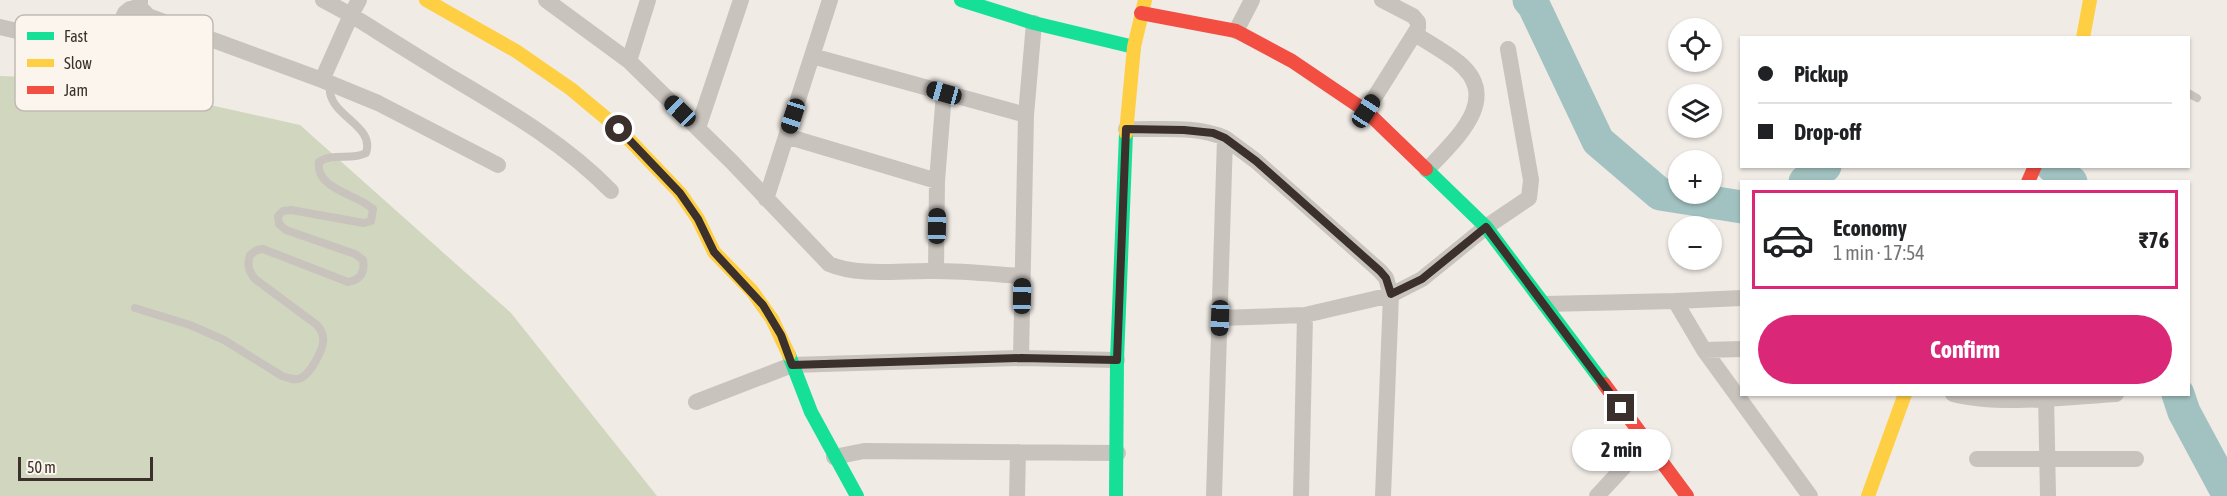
<!DOCTYPE html>
<meta charset="utf-8">
<style>
:root{--surface:#fff;--page:#f2f2f2;--text:#202124;--muted:#757577;--line:#e0e0e0;--accent:#db2777}
body{margin:0;font-family:"Asap Condensed",sans-serif;background:var(--page);color:var(--text);height:100vh;display:flex;flex-direction:column;font-size:22px;white-space:nowrap}
*{box-sizing:border-box;margin:0}
p{font-size:20px;color:var(--muted)}
.icon{flex:none;width:33px;height:33px;fill:none;stroke:currentColor;stroke-width:2;stroke-linecap:round;stroke-linejoin:round}
.map{position:relative;flex:1;overflow:hidden}
.sheet{position:absolute;left:1740px;top:180px;width:450px;height:216px;display:flex;flex-direction:column;background:var(--surface);border-radius:0px;box-shadow:0 2px 4px #0004}
.sheet>*{flex:none}
.guide{position:absolute;left:1740px;top:36px;width:450px;height:132px;border-radius:0px;box-shadow:0 2px 4px #0004;display:grid;align-content:center;height:132px;padding:0 18px;background:var(--surface)}
.fabs{position:absolute;left:1668px;top:18px;display:grid;gap:12px}
.fabs a{display:grid;place-items:center;width:54px;height:54px;border-radius:50%;background:var(--surface);box-shadow:0 2px 4px #0004;font-size:30px}
.scale{position:absolute;left:18px;bottom:15px;width:135px;box-sizing:border-box;padding-left:6px;border:3px solid #3b302b;border-top:0;font-size:16px;line-height:21px;white-space:nowrap;color:#3b302b;-webkit-text-stroke:4px #fbf5ee;paint-order:stroke}
.end{position:absolute;width:27px;height:27px;margin:-14px;border:8px solid #3b302b;background:#fff;box-shadow:0 0 0 3px #fff}
.from{border-radius:50%}
.bubble{position:absolute;height:42px;border-radius:21px;background:var(--surface);box-shadow:0 2px 4px #0004;font-size:20px;font-weight:700;line-height:42px;text-align:center}
.car{position:absolute;width:18px;height:36px;margin:-18px -9px;border-radius:8px;box-shadow:0 0 4px 2px #0007;background:linear-gradient(#222 24%,#8ab4d8 0 40%,#222 0 76%,#8ab4d8 0 86%,#222 0)}
.guide b{display:flex;align-items:center;gap:21px;height:57px;font-size:22px}
.guide b+b{border-top:2px solid var(--line)}
.guide i{width:15px;height:15px;background:var(--text)}
ul{padding:10px 0 0;list-style:none}
li{display:flex;align-items:center;gap:18px;height:99px;margin:0 12px 9px;padding:0 6px;border:3px solid transparent;border-radius:0px}
li div{flex:1}
li b{display:block;font-size:22px}
li em{font-style:normal;font-weight:700}
li.active{border-color:var(--accent)}
li>.icon{width:54px;height:54px;stroke-width:1.5}
.button{display:flex;gap:12px;margin-top:auto;padding:12px 18px}
.button a{flex:1;height:69px;border-radius:36px;background:var(--accent);color:#fff;font-size:24px;font-weight:700;line-height:69px;text-align:center}
.map>svg:first-child{display:block}
</style>
<div class="map">
<svg width="2227" height="496" viewBox="0 0 2227 496">
<rect width="100%" height="100%" fill="#f0ebe5"/>
<path fill="#d1d6bf" d="M0,76L98,80L300,125L511,313L657,496H0Z"/>
<g fill="none" stroke-linecap="round" stroke-linejoin="round">
<path stroke="#a1c2c1" stroke-width="33" d="M1529,0L1534,6L1598,141L1660,194L1742,207
M2052,166L2071,182
M1805,182L1825,166
M2178,394L2184,412L2227,492"/>
<path stroke="#c9c3be" stroke-width="8" d="M2188,93L2197,98
M135,308L190,325L224,340L282,376C288,378 294,381 301,378C310,374 325,348 323,338C323,332 320,329 317,325L255,279C248,270 247,265 250,255L257,250L263,249L348,282C361,280 365,272 363,260L355,254L286,230L279,224L278,216L283,211L291,210L364,223L371,221L373,209C357,194 315,189 319,162C333,152 351,161 366,153C376,124 325,116 330,84"/>
<path stroke="#c9c3be" stroke-width="16" d="M140,0V7L148,16L322,80L351,15C388,38 424,61 461,83C515,115 567,146 611,191
M323,0L351,15L359,0
M546,0L629,61L732,162L829,264C859,277 902,270 934,271C964,271 993,274 1022,276
M0,27L39,36L98,58L104,57L107,52L125,13L130,9L140,7
M1236,31L1252,0
M1415,34C1429,43 1445,52 1458,62C1504,100 1453,141 1427,170
M812,56L1026,115
M629,61L648,0
M322,80L378,103L498,165
M1366,111L1418,28V22L1413,16L1382,0
M698,128L741,0
M1126,129C1158,130 1196,125 1225,138L1214,496
M786,136L937,181L936,271
M1225,138L1256,161L1380,271L1386,278L1391,295L1422,279L1486,227L1529,198L1531,180L1508,49
M937,181L944,93
M766,199L830,0
M1675,301L1742,298
M1545,304L1675,301L1704,350L1810,496
M1220,318L1305,315
M1704,350L1742,349
M1021,358L1026,115L1034,23
M1953,394C2000,406 2068,397 2116,394
M2046,394L2048,496
M696,402L792,365L1021,358L1117,360
M834,457L864,451L1118,453
M1977,459H2136
M1017,496L1018,452
M1301,496L1305,315L1391,295L1383,496
M1597,496L1647,442"/>
<path stroke="#16e098" stroke-width="14" d="M961,0L1034,23L1134,47
M1426,169L1486,227L1604,384
M789,355L811,412L857,496
M1116,496L1117,360L1126,133"/>
<path stroke="#ffcf43" stroke-width="14" d="M426,0L516,51L571,89L619,129L680,193L698,219L714,252L752,291L772,319L789,355
M2083,38L2090,0
M1126,133L1134,47L1145,0
M1868,496L1905,394"/>
<path stroke="#f24e42" stroke-width="14" d="M1141,13L1236,31L1292,61L1366,111L1426,169
M2028,182L2035,166
M1604,384L1687,496"/>
</g>
<g fill="none" stroke-linecap="round" stroke-linejoin="round">
<path stroke="#3b302b" stroke-width="8" d="M619,129L680,193L698,219L714,252L763,305L781,335L792,365L1021,358L1117,360L1126,129L1184,130L1213,133L1225,138L1256,161L1380,271L1386,278L1391,294L1422,279L1486,227L1621,408"/>
</g>
<rect x="15" y="15" width="198" height="96" rx="9" fill="#fbf5ee" stroke="#c1bab4" stroke-width="1.5"/>
<rect x="27" y="32" width="27" height="8" fill="#16e098"/>
<rect x="27" y="59" width="27" height="8" fill="#ffcf43"/>
<rect x="27" y="86" width="27" height="8" fill="#f24e42"/>
<g font-size="16" fill="#3b302b">
<text x="64" y="42">Fast</text>
<text x="64" y="69">Slow</text>
<text x="64" y="96">Jam</text>
</g>
</svg>
<div class="fabs">
<a><svg class="icon" aria-label="locate" viewBox="0 0 24 24"><circle cx="12" cy="12" r="6"/><path d="M12 2v4M12 18v4M2 12h4M18 12h4"/></svg></a>
<a><svg class="icon" aria-label="layers" viewBox="0 0 24 24"><path d="M12 4l9 5-9 5-9-5zM3 14l9 5 9-5"/></svg></a>
<a>+</a>
<a>−</a>
</div>
<div class="scale">50 m</div>
<i class="end from" style="left:619px;top:129px"></i>
<i class="end" style="left:1621px;top:408px"></i>
<div class="bubble" style="left:1572px;top:429px;width:99px">2 min</div>
<i class="car" style="left:944px;top:93px;rotate:286deg"></i>
<i class="car" style="left:680px;top:111px;rotate:314deg"></i>
<i class="car" style="left:1366px;top:111px;rotate:33deg"></i>
<i class="car" style="left:793px;top:116px;rotate:198deg"></i>
<i class="car" style="left:937px;top:226px;rotate:1deg"></i>
<i class="car" style="left:1022px;top:296px;rotate:1deg"></i>
<i class="car" style="left:1220px;top:318px;rotate:182deg"></i>
<div class="guide">
<b><i class="from"></i>Pickup</b>
<b><i></i>Drop-off</b>
</div>
<section class="sheet">
<ul>
<li class="active"><svg class="icon" aria-label="car" viewBox="0 0 24 24"><path d="M5 17H2v-5l4-1 3-4h7l3 4 3 1v5h-3M9 17h6M6 11h13"/><circle cx="7" cy="17" r="2"/><circle cx="17" cy="17" r="2"/></svg><div><b>Economy</b><p>1 min · 17:54</p></div><em>₹76</em></li>
</ul>
<div class="button"><a>Confirm</a></div>
</section>
</div>
